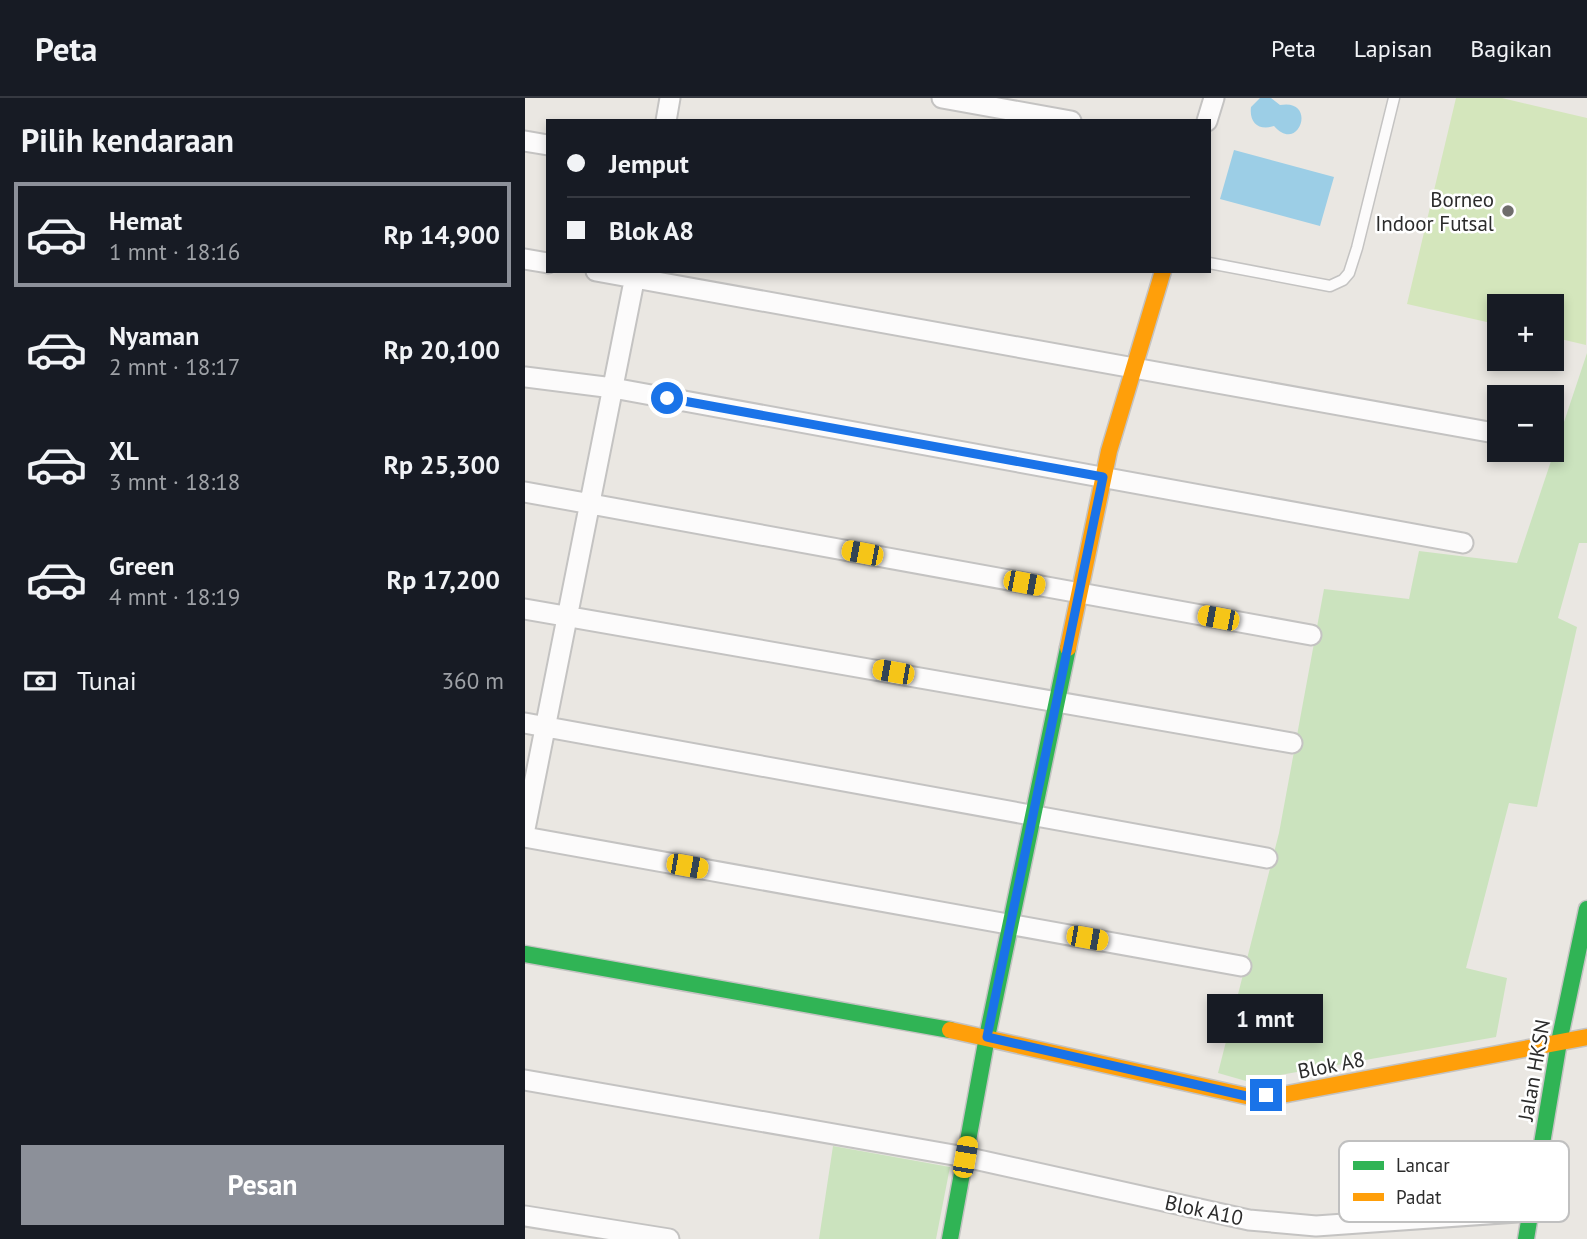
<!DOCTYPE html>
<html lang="id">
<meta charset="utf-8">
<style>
:root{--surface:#171b24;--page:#242831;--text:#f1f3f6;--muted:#9ea1a6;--line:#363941;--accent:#8c9099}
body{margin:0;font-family:"PT Sans",sans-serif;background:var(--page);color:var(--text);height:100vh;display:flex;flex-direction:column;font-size:26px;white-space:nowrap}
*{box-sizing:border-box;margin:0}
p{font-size:23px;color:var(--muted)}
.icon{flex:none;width:38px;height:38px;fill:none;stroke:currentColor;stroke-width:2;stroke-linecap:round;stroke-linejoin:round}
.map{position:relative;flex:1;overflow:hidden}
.sheet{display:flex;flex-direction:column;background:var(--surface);width:525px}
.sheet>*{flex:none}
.banner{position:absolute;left:21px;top:21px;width:665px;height:154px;border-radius:0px;box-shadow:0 4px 10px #0003;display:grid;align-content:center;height:154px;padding:0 21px;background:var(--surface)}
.tools{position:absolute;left:962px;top:196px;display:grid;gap:14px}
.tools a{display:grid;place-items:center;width:77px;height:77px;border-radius:0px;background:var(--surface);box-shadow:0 4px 10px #0003;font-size:35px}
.end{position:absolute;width:32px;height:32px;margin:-16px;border:9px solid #1a73e8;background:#fff;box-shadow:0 0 0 4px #fff}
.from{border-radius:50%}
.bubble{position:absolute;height:49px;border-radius:0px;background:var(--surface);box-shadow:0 4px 10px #0003;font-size:23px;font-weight:700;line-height:49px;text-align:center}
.car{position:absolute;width:21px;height:42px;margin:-21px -10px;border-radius:9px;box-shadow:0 0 5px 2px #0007;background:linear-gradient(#f5c518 24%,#345 0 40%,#f5c518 0 76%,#345 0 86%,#f5c518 0)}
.banner b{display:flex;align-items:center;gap:24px;height:66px;font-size:26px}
.banner b+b{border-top:2px solid var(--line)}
.banner i{width:18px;height:18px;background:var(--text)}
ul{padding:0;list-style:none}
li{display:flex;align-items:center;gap:21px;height:105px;margin:0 14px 10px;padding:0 7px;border:4px solid transparent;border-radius:0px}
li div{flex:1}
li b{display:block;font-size:26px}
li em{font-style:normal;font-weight:700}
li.current{border-color:var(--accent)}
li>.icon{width:63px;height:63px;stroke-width:1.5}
h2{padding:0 21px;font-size:32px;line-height:84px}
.pay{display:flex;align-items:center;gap:18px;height:77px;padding:0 21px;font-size:26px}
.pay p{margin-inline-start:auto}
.cta{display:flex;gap:14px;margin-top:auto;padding:14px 21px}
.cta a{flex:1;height:80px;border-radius:0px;background:var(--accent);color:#fff;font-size:28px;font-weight:700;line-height:80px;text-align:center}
header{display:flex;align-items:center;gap:42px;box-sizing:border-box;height:98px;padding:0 35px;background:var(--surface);border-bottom:2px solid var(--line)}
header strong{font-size:33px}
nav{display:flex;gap:38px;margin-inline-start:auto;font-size:24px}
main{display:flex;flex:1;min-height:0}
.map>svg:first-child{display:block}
</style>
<header>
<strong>Peta</strong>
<nav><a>Peta</a><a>Lapisan</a><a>Bagikan</a></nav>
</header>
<main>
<section class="sheet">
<h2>Pilih kendaraan</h2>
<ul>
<li class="current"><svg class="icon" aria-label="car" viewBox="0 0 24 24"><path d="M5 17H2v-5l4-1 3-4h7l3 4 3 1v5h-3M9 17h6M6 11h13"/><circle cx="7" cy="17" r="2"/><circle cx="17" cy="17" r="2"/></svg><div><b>Hemat</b><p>1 mnt · 18:16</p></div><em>Rp 14,900</em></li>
<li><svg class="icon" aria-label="car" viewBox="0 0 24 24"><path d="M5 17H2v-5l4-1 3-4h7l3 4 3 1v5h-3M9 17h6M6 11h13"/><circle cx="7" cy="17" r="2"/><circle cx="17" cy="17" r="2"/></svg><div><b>Nyaman</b><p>2 mnt · 18:17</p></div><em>Rp 20,100</em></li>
<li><svg class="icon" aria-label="car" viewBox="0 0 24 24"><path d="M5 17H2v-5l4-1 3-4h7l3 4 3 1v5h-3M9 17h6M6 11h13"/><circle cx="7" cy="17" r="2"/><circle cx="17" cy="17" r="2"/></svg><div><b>XL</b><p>3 mnt · 18:18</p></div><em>Rp 25,300</em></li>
<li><svg class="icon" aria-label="car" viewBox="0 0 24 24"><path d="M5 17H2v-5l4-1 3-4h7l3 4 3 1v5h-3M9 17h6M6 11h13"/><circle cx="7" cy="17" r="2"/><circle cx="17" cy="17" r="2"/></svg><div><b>Green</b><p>4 mnt · 18:19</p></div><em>Rp 17,200</em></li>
</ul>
<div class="pay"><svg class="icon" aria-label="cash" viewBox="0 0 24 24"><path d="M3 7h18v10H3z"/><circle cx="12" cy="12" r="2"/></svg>Tunai<p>360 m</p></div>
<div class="cta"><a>Pesan</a></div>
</section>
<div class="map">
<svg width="1062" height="1141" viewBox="0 0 1062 1141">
<rect width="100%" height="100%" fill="#eae7e2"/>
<path fill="#cbe3be" d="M1062,255V445H1054L1033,520L1052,529L1012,709L984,705L941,870L982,880L971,939L721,983L693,975L754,735L799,491L884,501L894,453L992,465Z
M308,1048L425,1069L411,1141H294Z"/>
<path fill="#d4e6bc" d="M931,0H977L1062,20L1061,247L1027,239V208H975V227L882,206Z"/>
<path fill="#9ccee6" d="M735,0H746L755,7C793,0 774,57 749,28C734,33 724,25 726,9Z
M709,52L809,79L795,128L695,101Z"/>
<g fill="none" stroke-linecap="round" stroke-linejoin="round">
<g stroke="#c4c3c2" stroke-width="13">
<path id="lane" d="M684,165L805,188L818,182L824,175L832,150L869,0"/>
</g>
<g stroke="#c4c3c2" stroke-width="23">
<path id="street" d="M417,0L546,23
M141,23L145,0
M682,23L689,0
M0,43L23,47
M0,161L23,165
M71,173L975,336
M0,279L88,290L938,445
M0,394L786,537
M0,511L767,645
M0,625L742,760
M0,731L111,173
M0,739L716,868
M0,982L440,1059L724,1122L791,1128L1006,1113
M0,1118L144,1141"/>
</g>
<g stroke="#c4c3c2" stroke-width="19">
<path id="fast" d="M0,856L425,932
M425,1141L462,939L543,550
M1001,1141L1034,944L1062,811"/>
</g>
<g stroke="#c4c3c2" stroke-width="19">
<path id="slow" d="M543,550L584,353L638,173
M425,932L721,998L762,996L1062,939"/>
</g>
<use href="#lane" stroke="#fcfbfb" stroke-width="10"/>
<use href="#street" stroke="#fcfbfb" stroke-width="19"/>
<use href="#fast" stroke="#30b455" stroke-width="16"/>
<use href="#slow" stroke="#ff9f0a" stroke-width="16"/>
</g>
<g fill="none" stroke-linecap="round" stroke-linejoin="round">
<path stroke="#1a73e8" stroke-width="9" d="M142,300L578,379L462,939L721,998L741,997"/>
</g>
<circle fill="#6e6d6c" stroke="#fff" stroke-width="2.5" cx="983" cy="113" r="7"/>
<g text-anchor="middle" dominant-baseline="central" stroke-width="5" stroke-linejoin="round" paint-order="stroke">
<g font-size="21" fill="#2c2c2c" stroke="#fff" text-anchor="end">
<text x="969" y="101">Borneo<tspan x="969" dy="24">Indoor Futsal</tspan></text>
</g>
<g font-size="21" fill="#2c2c2c" stroke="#fff">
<text transform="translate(806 967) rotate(-11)">Blok A8</text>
<text transform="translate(1009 972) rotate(-80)">Jalan HKSN</text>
<text transform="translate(679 1112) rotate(12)">Blok A10</text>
</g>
</g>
<rect x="814" y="1043" width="230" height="81" rx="10" fill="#fff" stroke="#c0c0c0" stroke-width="2"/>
<rect x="828" y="1063" width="31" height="9" fill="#30b455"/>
<rect x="828" y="1095" width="31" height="8" fill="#ff9f0a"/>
<g font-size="19" fill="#2c2c2c">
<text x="871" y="1074">Lancar</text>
<text x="871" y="1106">Padat</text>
</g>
</svg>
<div class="tools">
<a>+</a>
<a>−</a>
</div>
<i class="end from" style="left:142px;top:300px"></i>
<i class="end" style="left:741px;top:997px"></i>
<div class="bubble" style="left:682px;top:896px;width:116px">1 mnt</div>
<i class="car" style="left:337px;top:455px;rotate:281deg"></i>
<i class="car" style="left:499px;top:485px;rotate:101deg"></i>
<i class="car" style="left:693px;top:520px;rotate:281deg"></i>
<i class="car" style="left:368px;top:574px;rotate:280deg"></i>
<i class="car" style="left:162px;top:768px;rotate:100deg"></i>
<i class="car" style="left:562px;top:840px;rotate:100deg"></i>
<i class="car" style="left:440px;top:1059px;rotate:10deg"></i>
<div class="banner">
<b><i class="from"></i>Jemput</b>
<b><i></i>Blok A8</b>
</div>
</div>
</main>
